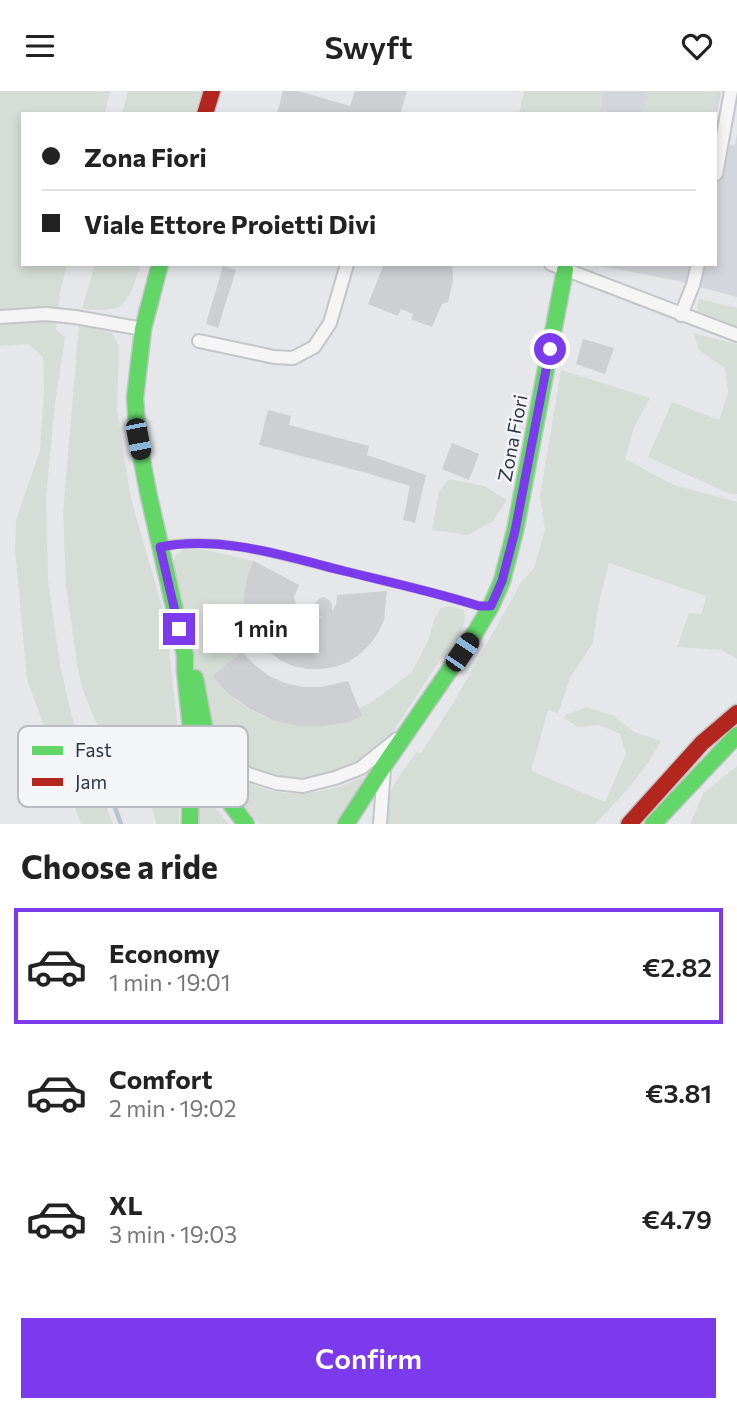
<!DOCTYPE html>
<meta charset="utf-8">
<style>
:root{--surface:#fff;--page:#f6f6f6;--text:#222;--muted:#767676;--line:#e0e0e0;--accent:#7c3aed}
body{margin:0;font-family:Commissioner,sans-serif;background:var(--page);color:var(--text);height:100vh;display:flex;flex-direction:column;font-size:26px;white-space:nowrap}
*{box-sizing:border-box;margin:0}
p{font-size:23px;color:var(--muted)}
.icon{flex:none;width:38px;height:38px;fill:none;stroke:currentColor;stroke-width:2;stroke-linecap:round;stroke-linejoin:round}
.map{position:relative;height:733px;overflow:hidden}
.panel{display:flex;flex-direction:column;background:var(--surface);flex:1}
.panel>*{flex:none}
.guide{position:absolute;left:21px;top:21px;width:696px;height:154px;border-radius:0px;box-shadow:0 4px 10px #0003;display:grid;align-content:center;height:154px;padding:0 21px;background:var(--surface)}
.end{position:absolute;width:32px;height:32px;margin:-16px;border:9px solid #7c3aed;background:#fff;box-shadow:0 0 0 4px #fff}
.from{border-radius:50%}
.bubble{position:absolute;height:49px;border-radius:0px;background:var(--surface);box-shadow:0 4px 10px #0003;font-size:23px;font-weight:600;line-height:49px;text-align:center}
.car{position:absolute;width:21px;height:42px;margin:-21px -10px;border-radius:9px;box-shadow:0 0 5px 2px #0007;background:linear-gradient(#222 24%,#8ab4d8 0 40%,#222 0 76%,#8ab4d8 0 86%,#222 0)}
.guide b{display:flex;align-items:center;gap:24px;height:66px;font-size:26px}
.guide b+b{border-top:2px solid var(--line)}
.guide i{width:18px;height:18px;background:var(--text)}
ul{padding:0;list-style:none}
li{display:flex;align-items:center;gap:21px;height:116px;margin:0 14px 10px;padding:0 7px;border:4px solid transparent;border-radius:0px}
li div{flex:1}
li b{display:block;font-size:26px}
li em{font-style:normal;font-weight:600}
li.selected{border-color:var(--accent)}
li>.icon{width:63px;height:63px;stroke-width:1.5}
h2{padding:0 21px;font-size:32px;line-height:84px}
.action{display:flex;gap:14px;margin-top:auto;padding:14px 21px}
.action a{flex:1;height:80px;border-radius:0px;background:var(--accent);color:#fff;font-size:28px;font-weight:600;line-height:80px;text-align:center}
header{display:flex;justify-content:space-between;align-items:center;height:91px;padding:0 21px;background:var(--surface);font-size:32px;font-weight:600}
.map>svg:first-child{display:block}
</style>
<header><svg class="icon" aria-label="menu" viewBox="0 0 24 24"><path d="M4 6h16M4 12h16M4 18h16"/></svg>Swyft<svg class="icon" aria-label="heart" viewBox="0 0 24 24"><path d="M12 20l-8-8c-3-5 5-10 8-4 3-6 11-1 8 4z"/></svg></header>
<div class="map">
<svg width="737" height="733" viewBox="0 0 737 733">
<rect width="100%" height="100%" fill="#e5e7ea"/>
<path fill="#d4d6dd" d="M603,0H721L716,28V23H599Z
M737,42V206L674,189L590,173H716V52L735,54Z"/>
<path fill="#d6ddd6" d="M0,0H110L105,23H23V173H67L60,202L56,239L65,246L55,313L46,406L48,489L60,574L71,623L113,733H81L27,589L15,458L16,429L40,359L44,298L43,266L28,253L0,255Z
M128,0H202L194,23H122Z
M524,0H603L599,23H519Z
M648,0H718L713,23L642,22Z
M95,173H141C127,214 127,222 82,218Z
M699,208L737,217V237L696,226Z
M79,234L112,242L119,255L117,318L130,404L166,530L177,631L179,733H156L150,706L136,686L113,659L95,629L82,597L78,578L66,494L63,422Z
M693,242L737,253V403H730L648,366L672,311L719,329L728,302L725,277L699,259Z
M561,279L650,307L634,336L625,368L674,394L737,411V568L722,559L677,556L689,522L702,523L706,505L609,472L598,515L593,552L570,587L558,622L548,619L531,680L605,711L626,663L620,643L599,634L578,636L564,627L566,624L586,616L614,625L634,641L661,650C644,682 620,707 595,733H388C383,701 399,685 417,661L421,662L455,609L521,492L534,477L545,439L540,406Z
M449,388L484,395L507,409L493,430L468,444L432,439L439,400Z
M188,455L254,470C243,493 242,514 252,538L249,545L238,553L242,561L212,585C223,597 235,609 249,618C283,638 326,640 362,625L359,617L369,613L412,581L428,550L434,529L441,517L451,515L464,519L465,529L460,542L444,563L391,644L371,662L347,676L316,685L290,688L263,684L238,672L221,650L206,624L171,479L176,464Z
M737,675V733H690L703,703Z
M226,679H230C262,706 303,707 341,695C349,693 355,688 362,686L364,688L336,733H260L239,711L225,684L224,680Z
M198,681L201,682L216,718L229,733H194Z"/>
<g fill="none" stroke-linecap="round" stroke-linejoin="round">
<path stroke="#b6c3d2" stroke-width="4.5" d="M103,684L121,733"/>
</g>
<path fill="#cdcfd2" d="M283,0H298L350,15L355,0H407L400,23H277Z
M384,173H452L453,190L448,211L442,213L432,236L411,228L413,223L401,218L398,225L368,213Z
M223,175L236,179L218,237L206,233Z
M583,248L614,257L605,283L576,273Z
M268,319L291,325L289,334L369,355L367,364L426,384L415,432L403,429L410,395L363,381L259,354Z
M452,352L479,363L469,389L442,378Z
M254,470L299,494L294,506L296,515L302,523L310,527L324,526L319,525L314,520L315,512L320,507L324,506L330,510L332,513V520L336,513L337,504L387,500L384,529L378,542L370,553L360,563L348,571L335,576L321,578H307L293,575L280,569L269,561L259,550L252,538L246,525L244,511L245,497L248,483Z
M242,561L255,574L269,585L285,592L303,596H321L348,590L362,625L349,631L323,635H298L273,629L250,618L229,603L212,585Z"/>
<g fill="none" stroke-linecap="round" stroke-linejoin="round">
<g stroke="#c3c5c8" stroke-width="10">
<path id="lane" d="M161,455C222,444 285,466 344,480C389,491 435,501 479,515H489"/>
</g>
<g stroke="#c3c5c8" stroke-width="16">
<path id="street" d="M716,83L731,0
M551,173L737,244
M681,224L693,194L698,173
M0,226L46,223L75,226L143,238
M199,250L274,266L293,267L314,256L330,232L347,173
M207,640L230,668L248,683L276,692L303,695L335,687L361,677L397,648
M380,733L384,678"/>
</g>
<g stroke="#c3c5c8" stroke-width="19">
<path id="fast" d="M160,173L143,238L135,307L138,348L148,401L185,564V580L191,637L190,733
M195,587L211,672L227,708L246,733
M346,733L385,673L475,542L491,515L502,490L515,440L565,179
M653,733L737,644"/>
</g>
<g stroke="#c3c5c8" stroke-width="19">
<path id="jam" d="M205,23L212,0
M629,733L702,652L737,622"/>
</g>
<use href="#lane" stroke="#f5f5f6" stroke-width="6"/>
<use href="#street" stroke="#f5f5f6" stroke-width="12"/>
<use href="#fast" stroke="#63d668" stroke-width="16"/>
<use href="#jam" stroke="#b3261e" stroke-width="16"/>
</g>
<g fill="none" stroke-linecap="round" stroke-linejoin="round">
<path stroke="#7c3aed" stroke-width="9" d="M179,538L160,456C221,444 285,465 344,480C389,491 435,501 479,515H491L502,490L515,440L550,258"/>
</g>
<g text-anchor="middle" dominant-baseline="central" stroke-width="5" stroke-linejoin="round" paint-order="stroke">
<g font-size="19" fill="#2d3442" stroke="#f4f5f8">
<text transform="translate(512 347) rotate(-79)">Zona Fiori</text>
</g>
</g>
<rect x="18" y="635" width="230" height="81" rx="10" fill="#f4f5f8" stroke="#b8bbc1" stroke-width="2"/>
<rect x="32" y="655" width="31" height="9" fill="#63d668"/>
<rect x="32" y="687" width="31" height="8" fill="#b3261e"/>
<g font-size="19" fill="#2d3442">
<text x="75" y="666">Fast</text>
<text x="75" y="698">Jam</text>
</g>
</svg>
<i class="end from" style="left:550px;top:258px"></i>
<i class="end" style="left:179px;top:538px"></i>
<div class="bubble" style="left:203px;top:513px;width:116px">1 min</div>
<i class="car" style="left:138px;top:348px;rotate:169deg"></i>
<i class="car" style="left:462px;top:561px;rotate:34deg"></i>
<div class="guide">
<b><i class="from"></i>Zona Fiori</b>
<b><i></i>Viale Ettore Proietti Divi</b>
</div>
</div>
<section class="panel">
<h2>Choose a ride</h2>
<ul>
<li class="selected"><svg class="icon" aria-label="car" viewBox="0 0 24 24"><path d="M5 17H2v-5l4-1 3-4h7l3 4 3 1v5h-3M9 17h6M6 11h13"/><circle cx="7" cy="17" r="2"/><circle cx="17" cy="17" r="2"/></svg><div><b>Economy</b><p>1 min · 19:01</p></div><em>€2.82</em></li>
<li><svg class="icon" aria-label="car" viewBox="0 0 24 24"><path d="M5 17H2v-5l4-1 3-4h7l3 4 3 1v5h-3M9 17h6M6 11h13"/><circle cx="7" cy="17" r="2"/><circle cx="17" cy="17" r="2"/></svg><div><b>Comfort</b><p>2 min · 19:02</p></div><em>€3.81</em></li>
<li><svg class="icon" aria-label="car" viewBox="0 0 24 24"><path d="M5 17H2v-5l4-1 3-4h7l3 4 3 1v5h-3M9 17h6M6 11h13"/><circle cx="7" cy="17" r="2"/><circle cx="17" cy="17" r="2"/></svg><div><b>XL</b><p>3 min · 19:03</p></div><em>€4.79</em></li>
</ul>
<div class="action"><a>Confirm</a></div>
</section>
